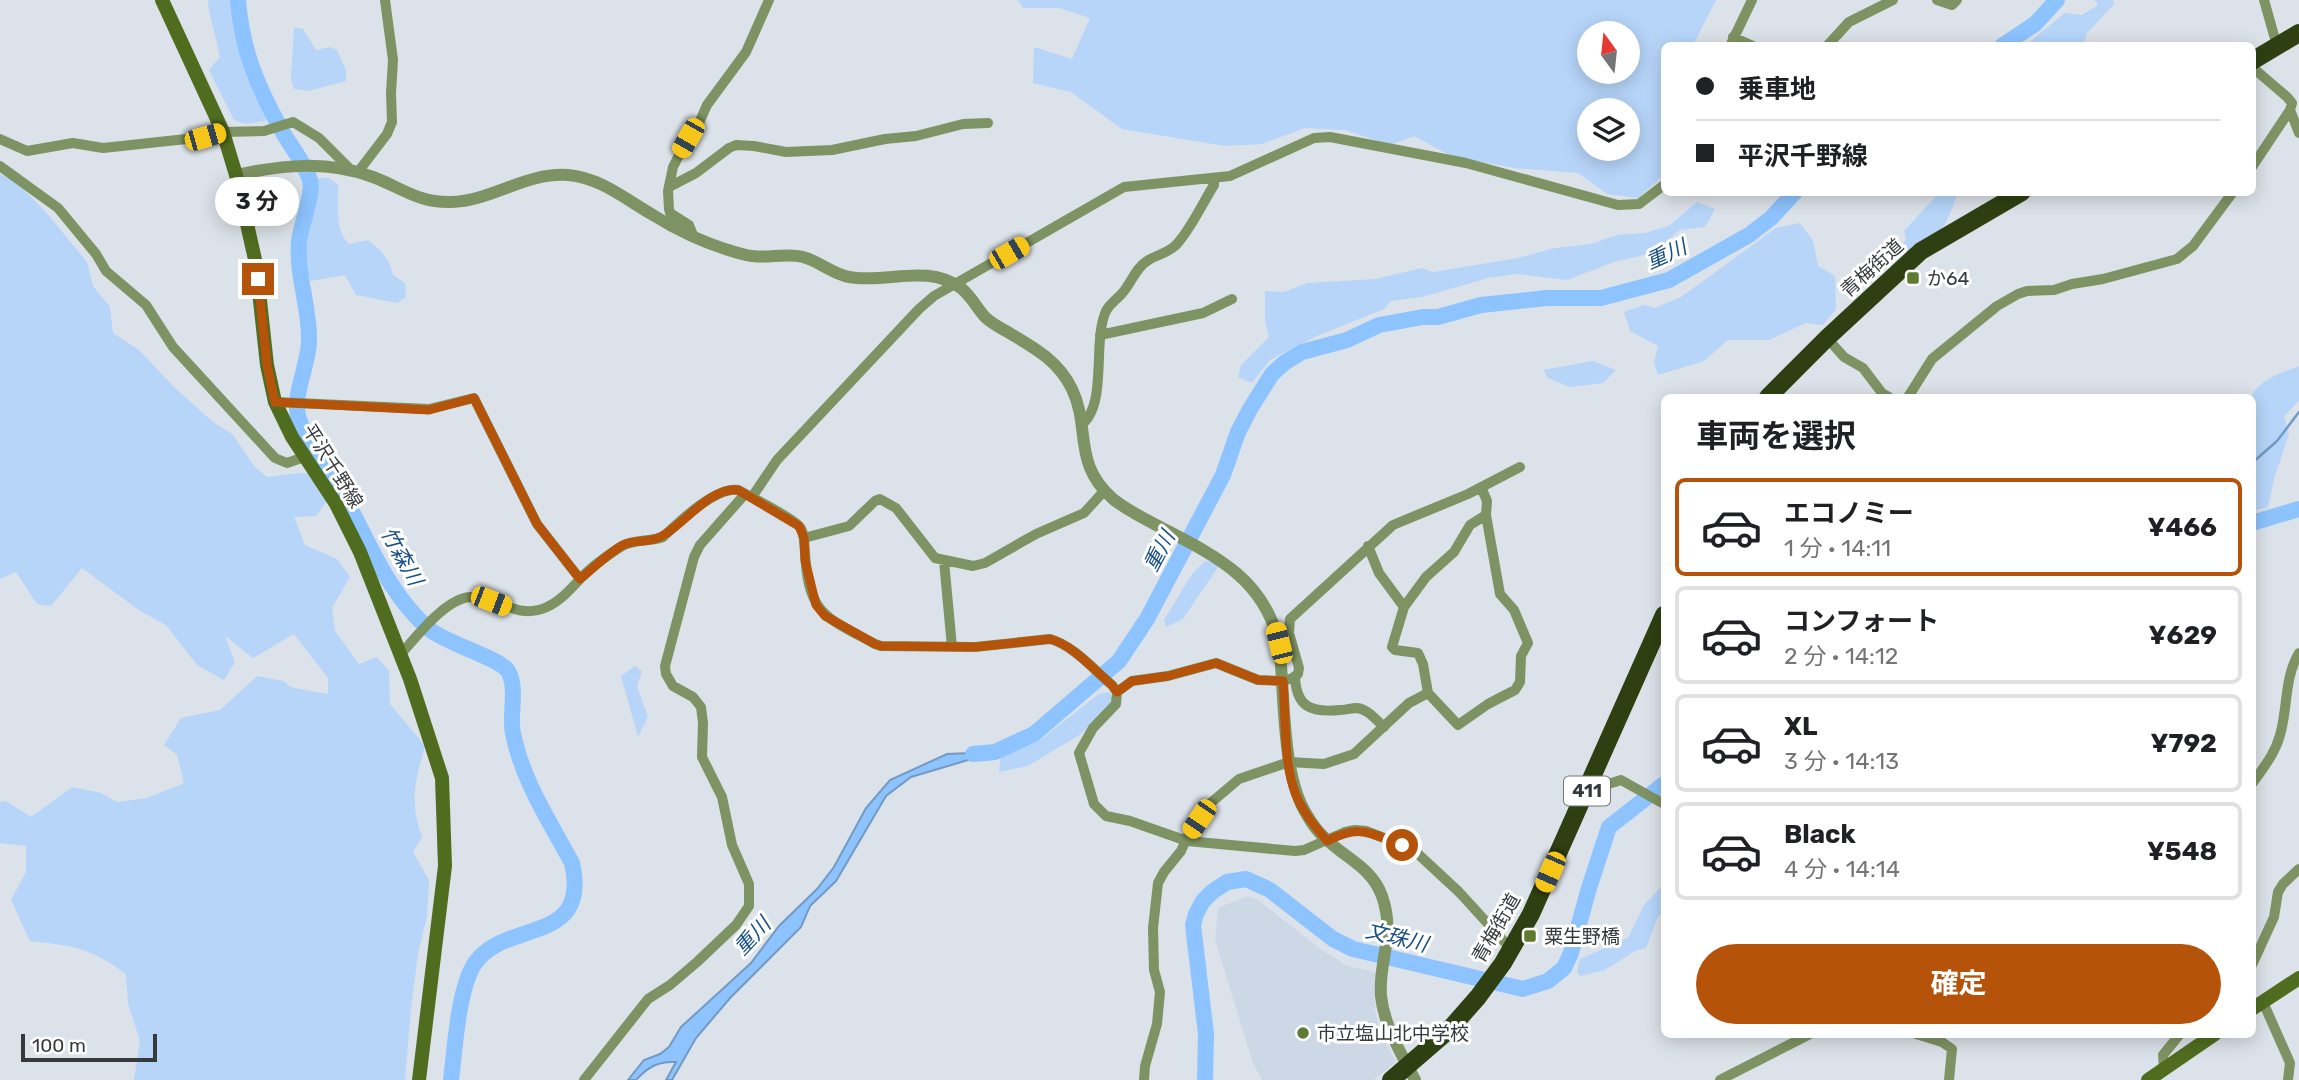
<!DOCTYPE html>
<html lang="ja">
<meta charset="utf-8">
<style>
:root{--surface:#fff;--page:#f2f2f2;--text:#202124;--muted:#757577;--line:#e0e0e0;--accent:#b45309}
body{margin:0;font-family:Rubik,"Noto Sans JP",sans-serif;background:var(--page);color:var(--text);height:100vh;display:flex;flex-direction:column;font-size:26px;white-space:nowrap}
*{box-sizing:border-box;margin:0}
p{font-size:23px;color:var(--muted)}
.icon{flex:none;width:38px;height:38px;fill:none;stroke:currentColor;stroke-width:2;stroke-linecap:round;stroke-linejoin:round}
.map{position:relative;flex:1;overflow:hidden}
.details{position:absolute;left:1661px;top:394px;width:595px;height:644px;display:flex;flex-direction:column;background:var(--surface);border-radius:10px;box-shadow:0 4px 18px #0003}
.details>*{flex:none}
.banner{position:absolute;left:1661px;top:42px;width:595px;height:154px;border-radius:10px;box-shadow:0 4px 18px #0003;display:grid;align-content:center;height:154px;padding:0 35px;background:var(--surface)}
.needle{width:46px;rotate:345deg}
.tools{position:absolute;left:1577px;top:21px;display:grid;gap:14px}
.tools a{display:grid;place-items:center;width:63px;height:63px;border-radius:50%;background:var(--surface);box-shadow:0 4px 18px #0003;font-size:35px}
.scale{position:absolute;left:21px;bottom:18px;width:136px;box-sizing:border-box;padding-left:7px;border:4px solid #373a3d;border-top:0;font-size:19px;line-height:24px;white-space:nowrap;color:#373a3d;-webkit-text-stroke:5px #fff;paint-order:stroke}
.end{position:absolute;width:32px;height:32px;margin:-16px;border:9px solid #b45309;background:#fff;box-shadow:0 0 0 4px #fff}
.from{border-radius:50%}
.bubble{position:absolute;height:49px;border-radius:24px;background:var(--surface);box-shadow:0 4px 18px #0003;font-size:23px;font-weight:700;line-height:49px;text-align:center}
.car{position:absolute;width:21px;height:42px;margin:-21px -10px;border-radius:9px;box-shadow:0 0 5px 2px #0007;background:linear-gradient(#f5c518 24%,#345 0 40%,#f5c518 0 76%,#345 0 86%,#f5c518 0)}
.banner b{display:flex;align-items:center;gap:24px;height:66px;font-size:26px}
.banner b+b{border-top:2px solid var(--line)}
.banner i{width:18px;height:18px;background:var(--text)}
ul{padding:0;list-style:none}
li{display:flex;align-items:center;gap:21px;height:98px;margin:0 14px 10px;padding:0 21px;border:4px solid var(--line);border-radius:10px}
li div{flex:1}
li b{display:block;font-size:26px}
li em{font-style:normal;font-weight:700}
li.active{border-color:var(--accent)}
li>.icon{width:63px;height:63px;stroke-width:1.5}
h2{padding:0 35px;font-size:32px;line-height:84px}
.cta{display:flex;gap:14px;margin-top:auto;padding:14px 35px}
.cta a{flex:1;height:80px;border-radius:42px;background:var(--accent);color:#fff;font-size:28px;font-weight:700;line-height:80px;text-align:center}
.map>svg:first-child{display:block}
</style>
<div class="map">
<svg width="2299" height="1080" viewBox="0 0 2299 1080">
<rect width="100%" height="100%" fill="#dce2e9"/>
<path fill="#ccd8e5" d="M1248,896L1258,900L1323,951L1348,966L1376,972L1375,1010L1380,1033L1396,1062L1373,1080H1262L1253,1063L1215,939L1218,908Z"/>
<path fill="#b6d5f9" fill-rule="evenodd" d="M208,0H233L243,48L255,90L265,105L266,121L245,124L234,120L209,70L220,57C217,37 209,20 208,0Z
M1018,0H1716L1693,45L1664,46V175L1638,198L1607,194L1578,173L1514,168L1451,156L1414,136L1390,145L1345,130L1305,128L1262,144L1225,146L1122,129L1071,92L1033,83L1034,47L1072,59L1090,18L1059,8H1023ZM1589,33H1628V72H1589ZM1589,110H1628V149H1589Z
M2095,0H2113L2114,4L2087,33L2084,43L2080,46L2026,45L2065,13L2082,15L2098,5Z
M294,27L303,29L316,50L330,47L337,50L346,71V81L308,91L294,89L291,79Z
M0,174L16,182L45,211L87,262L93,286L110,307L113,333L139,350L175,388L213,422L232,434L255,467L267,477L300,473L315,475L328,499L316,516L294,517L305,545L337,559L350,577L332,608L335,631L359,664L377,657L389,671L390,704L425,746C415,783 409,800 422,837L413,852L429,880L427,916L418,954L411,1008L405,1080H134L140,1041L128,1003L126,974C89,947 74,946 30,941L11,900L26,872V846L0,843V802L6,801L31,817L72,787L101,793L117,802L147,798L184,783L177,755L164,745L181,718L220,710L257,676L284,681L290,687L328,694V678L294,634L253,658L225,636L235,662L224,680L197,665L166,625L140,611L82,568L51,606L37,604L16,572L0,579Z
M318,178H329L338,185C339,204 334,230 349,244L368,240C381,249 390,260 393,275L405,283L406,297L397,303L356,295L345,275L311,281C293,256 311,206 318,178Z
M1939,193H1958C1946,225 1938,247 1900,253L1906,238L1904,231Z
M1697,202L1715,209L1705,227L1680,230L1652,253L1614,262L1567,280L1517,274L1488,278L1422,297L1391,301L1384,309L1317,336L1270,360L1252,383L1238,377L1241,365L1269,337L1265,321V291L1283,292L1308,283L1375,279L1422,268L1433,272L1518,258L1555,248L1591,244L1617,235L1645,233L1669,226Z
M1800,223L1813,241L1818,266L1835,276L1836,309L1823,325L1806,323L1769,340H1728L1704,361L1658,375L1654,363L1658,346L1630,331L1624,312L1644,305L1655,308L1681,297L1776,228Z
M1593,361L1616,370L1603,383L1570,387L1548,378L1543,370Z
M2299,366V400L2284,417L2289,434L2274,479L2268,507L2252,511L2251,397C2258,380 2283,372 2299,366Z
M1205,561L1213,562L1218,567L1183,619L1166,627L1164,620L1192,574Z
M635,666L642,671L637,686L648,717L638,737L621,676Z
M1110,692L1113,702L1081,734L1028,766L999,772L1001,755L1040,740L1099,694Z
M1664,884V909L1657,919L1646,948L1635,951L1605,970L1580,976L1577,972L1580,959L1628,938L1644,905Z"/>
<path fill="#8dc3fe" stroke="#739ac4" stroke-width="2" d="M995,752L911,777L886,796L836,881L810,906L801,927L731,997L696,1038L672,1080H666L676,1062C658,1061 648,1067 636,1080H628L644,1060L660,1054L669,1047L681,1027L751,963L779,926L817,889L834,867L866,808L890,780L947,754Z"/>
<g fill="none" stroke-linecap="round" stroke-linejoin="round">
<path stroke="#739ac4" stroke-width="2.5" d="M2252,463L2277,441L2299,412"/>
<path stroke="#8dc3fe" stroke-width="16" d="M238,0C242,50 257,86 281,129C290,146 304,161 310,180C314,193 301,225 299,241C296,275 310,308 309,341C309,364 291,398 299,419C306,440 328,467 339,488C368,537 385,591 429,629C447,644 500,658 508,671C518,688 509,714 513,733C522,780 550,822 572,863C591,946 505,919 475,963C458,989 455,1048 451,1080
M2002,46L2035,24L2057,0
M2252,523L2299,509
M973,754L995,752L1034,734L1119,661L1147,619L1223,475L1238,432L1250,409L1272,374L1284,363L1302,352L1347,340L1379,325L1423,317H1438L1481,305L1547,298H1601L1669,280L1749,235L1771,218L1795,192
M1205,1080L1206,1034L1193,925L1196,914L1203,901L1212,892L1227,882L1246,879L1270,890L1333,939L1353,949L1523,989L1548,981L1564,968L1571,953L1589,888L1609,827L1664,784"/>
<path stroke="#7e9363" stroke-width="10" d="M1937,0L1952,5L1957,0
M2264,0L2277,46
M1733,37L1753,46
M1730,46L1752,0
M1827,46L1849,22L1893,0
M2252,67L2287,97L2292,103L2290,110L2299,133
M0,139L27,151L73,143L103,148L205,137L223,132L264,131L293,122L319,138L352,171
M0,166L58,208L96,254L106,271L146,305L173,347L275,458L287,463L304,457
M2252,167L2290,110
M358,172L387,134L392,122L391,93L393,60L385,0
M669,187L696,173L729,148L736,145L754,146L786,152L832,150L885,139L916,136L963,124L988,123
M693,235L689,225L670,213L669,209L668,191L673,167L688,138L699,123L707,105L746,52L769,0
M1100,335L1203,313L1232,299
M1827,338L1844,357L1863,368L1882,393L1889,397
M1908,397L1932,359L1997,306L2018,294L2027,291L2054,290L2072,284L2103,279L2177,259L2193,246L2233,192
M275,402L429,409L474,398L537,524L580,579
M1081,425C1108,406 1092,341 1106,311C1110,303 1119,298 1124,291C1132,281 1136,268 1147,261C1156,255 1168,253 1176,245C1191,229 1202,204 1214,185V179
M752,497L777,460L919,309L934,296L1124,187L1230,176L1314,138L1330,137L1466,163L1618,205L1639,204L1664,185
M804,538L849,526L875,501L880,499L896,508L935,558L973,566L985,563L1036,534L1084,513L1104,491
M1368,546L1379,573L1404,607L1392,647L1395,650L1418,653L1423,664L1428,693L1458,725L1488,704L1515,690L1520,682L1521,656L1528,643L1514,610L1500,594L1486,515L1487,501L1481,487
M944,561L952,647
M1404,607L1426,577L1454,552L1470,525L1486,515
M401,654C416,637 445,599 470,597C499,595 515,621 547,607C560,601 570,590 580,579C590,568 608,555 622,546C635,539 649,542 663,537C679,522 715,487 738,490C751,497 790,516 799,526C805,532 804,544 805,552C808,615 826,617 875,644L881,646L975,647L1050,639C1073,645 1094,670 1112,685L1117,692L1116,704L1093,728L1079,753L1094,804L1106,816L1130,821L1187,841L1295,851L1304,850L1345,832L1355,830L1366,831L1402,845L1417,853L1459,892L1511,949
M1295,676C1296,707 1311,713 1340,710C1345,710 1351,708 1357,708C1368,709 1376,720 1384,727
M1117,692L1132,681L1168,676L1216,663L1258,680L1283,681L1293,678L1298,674L1299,668L1289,633L1290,619L1393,525L1468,494L1520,467
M2252,784C2263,768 2275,754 2280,735C2288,708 2284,678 2299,653
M1589,786L1599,787L1621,780L1664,804
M2252,965L2274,917L2278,892L2283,884L2299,869
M2263,1002L2290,1063L2288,1080
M1916,1034L1942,1042L1952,1049L1949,1080
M2164,1069L2163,1055L2180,1034
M584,1080L648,999L670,985L697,962L736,925L749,906V884L732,845L722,797L702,757L703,723L701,707L693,697L673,686L666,674L665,666L694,557L700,545L745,494
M1144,1080L1145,1066L1157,1024L1160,992L1154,970L1153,928L1158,883L1164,872L1181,851L1190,831L1207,806L1239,779L1289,762L1324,764L1354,754L1409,703L1428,693
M1720,1080L1810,1034"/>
<path stroke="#7e9363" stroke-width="12" d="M236,175C283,165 327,160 373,177C402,188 419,203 451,202C492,201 526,172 568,175C601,178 625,199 653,215C680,232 714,247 746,255C765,260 784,252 803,257C819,261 832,274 849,277C887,284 926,263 961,288C971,296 977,308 985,317C991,323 999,327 1006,331C1033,347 1058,360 1072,389C1091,429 1072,463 1113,499C1128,511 1145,519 1162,528C1216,556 1264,579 1279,643C1285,692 1281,775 1307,815C1312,824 1320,834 1327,840C1347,859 1372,868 1382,896C1396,936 1378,961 1381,996C1384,1026 1402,1055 1415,1080"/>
<path stroke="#506d1f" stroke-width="14" d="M162,0L223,132L236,175L256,264L267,365L275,402L292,437L336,504L360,552L410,679L442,778L445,866L419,1080
M2252,1009L2299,978
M2148,1080L2215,1034"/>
<path stroke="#2e4011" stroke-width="18" d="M2252,61L2299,33
M1768,397L1827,338L1921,251L2022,192
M1391,1080L1449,1030L1478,997L1503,963L1531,914L1664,615"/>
</g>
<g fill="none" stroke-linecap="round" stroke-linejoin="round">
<path stroke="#b45309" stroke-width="9" d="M258,279L267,365L275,402L429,410L474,398L537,524L580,579C594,568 608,553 623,545C635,539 649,543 660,537C683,526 709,487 738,490L799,526L804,538L805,560L816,605L825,616L875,644L881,646L975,647L1050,639C1073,645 1094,670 1112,685L1117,692L1132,681L1168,676L1216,663L1258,680L1283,681C1286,716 1283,763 1296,795C1303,813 1315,826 1327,841C1361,824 1369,833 1402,845"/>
</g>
<g fill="#5e7b30" stroke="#fff" stroke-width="2.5">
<rect x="1906" y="271" width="14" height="14" rx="3.5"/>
<rect x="1523" y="929" width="14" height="14" rx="3.5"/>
<circle cx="1303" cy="1033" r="7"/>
</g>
<g text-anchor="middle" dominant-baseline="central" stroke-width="6" stroke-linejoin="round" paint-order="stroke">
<rect fill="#fff" stroke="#737577" stroke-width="2" x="1564" y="776.5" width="46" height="29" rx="5"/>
<g font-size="18" font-weight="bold" fill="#373a3d">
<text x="1587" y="791">411</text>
</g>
<g font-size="19" fill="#373a3d" stroke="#fff">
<text transform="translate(1872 268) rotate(-42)">青梅街道</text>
<text transform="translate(333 466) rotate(58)">平沢千野線</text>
<text transform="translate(1496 928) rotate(-60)">青梅街道</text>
</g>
<g font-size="19" fill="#373a3d" stroke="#fff" text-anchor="start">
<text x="1927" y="278">か64</text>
<text x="1544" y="936">粟生野橋</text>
<text x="1317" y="1033">市立塩山北中学校</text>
</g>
<g font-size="21" font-style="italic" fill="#184f84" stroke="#fff">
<text transform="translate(1666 254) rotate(-24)">重川</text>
<text transform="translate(1159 551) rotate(-62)">重川</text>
<text transform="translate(402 556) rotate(61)">竹森川</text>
<text transform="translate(752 936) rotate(-47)">重川</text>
<text transform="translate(1397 937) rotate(14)">文珠川</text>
</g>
</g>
</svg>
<div class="tools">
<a><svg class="needle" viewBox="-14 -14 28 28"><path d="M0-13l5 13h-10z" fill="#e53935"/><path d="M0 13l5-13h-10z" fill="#757577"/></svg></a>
<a><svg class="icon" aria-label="layers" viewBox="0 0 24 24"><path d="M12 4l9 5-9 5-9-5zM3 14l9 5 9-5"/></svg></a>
</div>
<div class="scale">100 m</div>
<i class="end from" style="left:1402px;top:845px"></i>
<i class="end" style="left:258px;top:279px"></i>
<div class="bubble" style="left:215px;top:177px;width:84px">3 分</div>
<i class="car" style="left:205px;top:137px;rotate:74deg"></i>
<i class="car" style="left:688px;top:138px;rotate:210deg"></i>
<i class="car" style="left:1009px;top:253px;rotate:60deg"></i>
<i class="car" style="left:491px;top:601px;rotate:111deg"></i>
<i class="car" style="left:1279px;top:643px;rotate:346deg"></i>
<i class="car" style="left:1199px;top:819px;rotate:214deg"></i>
<i class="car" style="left:1550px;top:872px;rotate:204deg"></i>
<div class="banner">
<b><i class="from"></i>乗車地</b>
<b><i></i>平沢千野線</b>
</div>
<section class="details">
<h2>車両を選択</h2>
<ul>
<li class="active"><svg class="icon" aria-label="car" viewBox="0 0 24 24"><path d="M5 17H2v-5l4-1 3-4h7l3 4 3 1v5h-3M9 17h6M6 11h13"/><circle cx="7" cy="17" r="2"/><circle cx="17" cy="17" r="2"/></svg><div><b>エコノミー</b><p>1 分 · 14:11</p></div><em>¥466</em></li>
<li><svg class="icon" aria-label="car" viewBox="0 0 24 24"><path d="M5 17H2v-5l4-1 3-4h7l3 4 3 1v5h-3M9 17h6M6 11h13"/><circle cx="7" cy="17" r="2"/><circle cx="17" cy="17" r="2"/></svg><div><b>コンフォート</b><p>2 分 · 14:12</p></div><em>¥629</em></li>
<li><svg class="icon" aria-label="car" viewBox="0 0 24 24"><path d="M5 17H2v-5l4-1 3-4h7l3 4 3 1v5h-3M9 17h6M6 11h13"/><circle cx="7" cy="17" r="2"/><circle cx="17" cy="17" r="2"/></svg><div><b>XL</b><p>3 分 · 14:13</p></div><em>¥792</em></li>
<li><svg class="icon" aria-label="car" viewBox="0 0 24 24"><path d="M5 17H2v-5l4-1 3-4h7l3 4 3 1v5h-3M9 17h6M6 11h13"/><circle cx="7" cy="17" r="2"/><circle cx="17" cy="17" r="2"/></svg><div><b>Black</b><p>4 分 · 14:14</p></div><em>¥548</em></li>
</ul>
<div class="cta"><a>確定</a></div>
</section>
</div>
